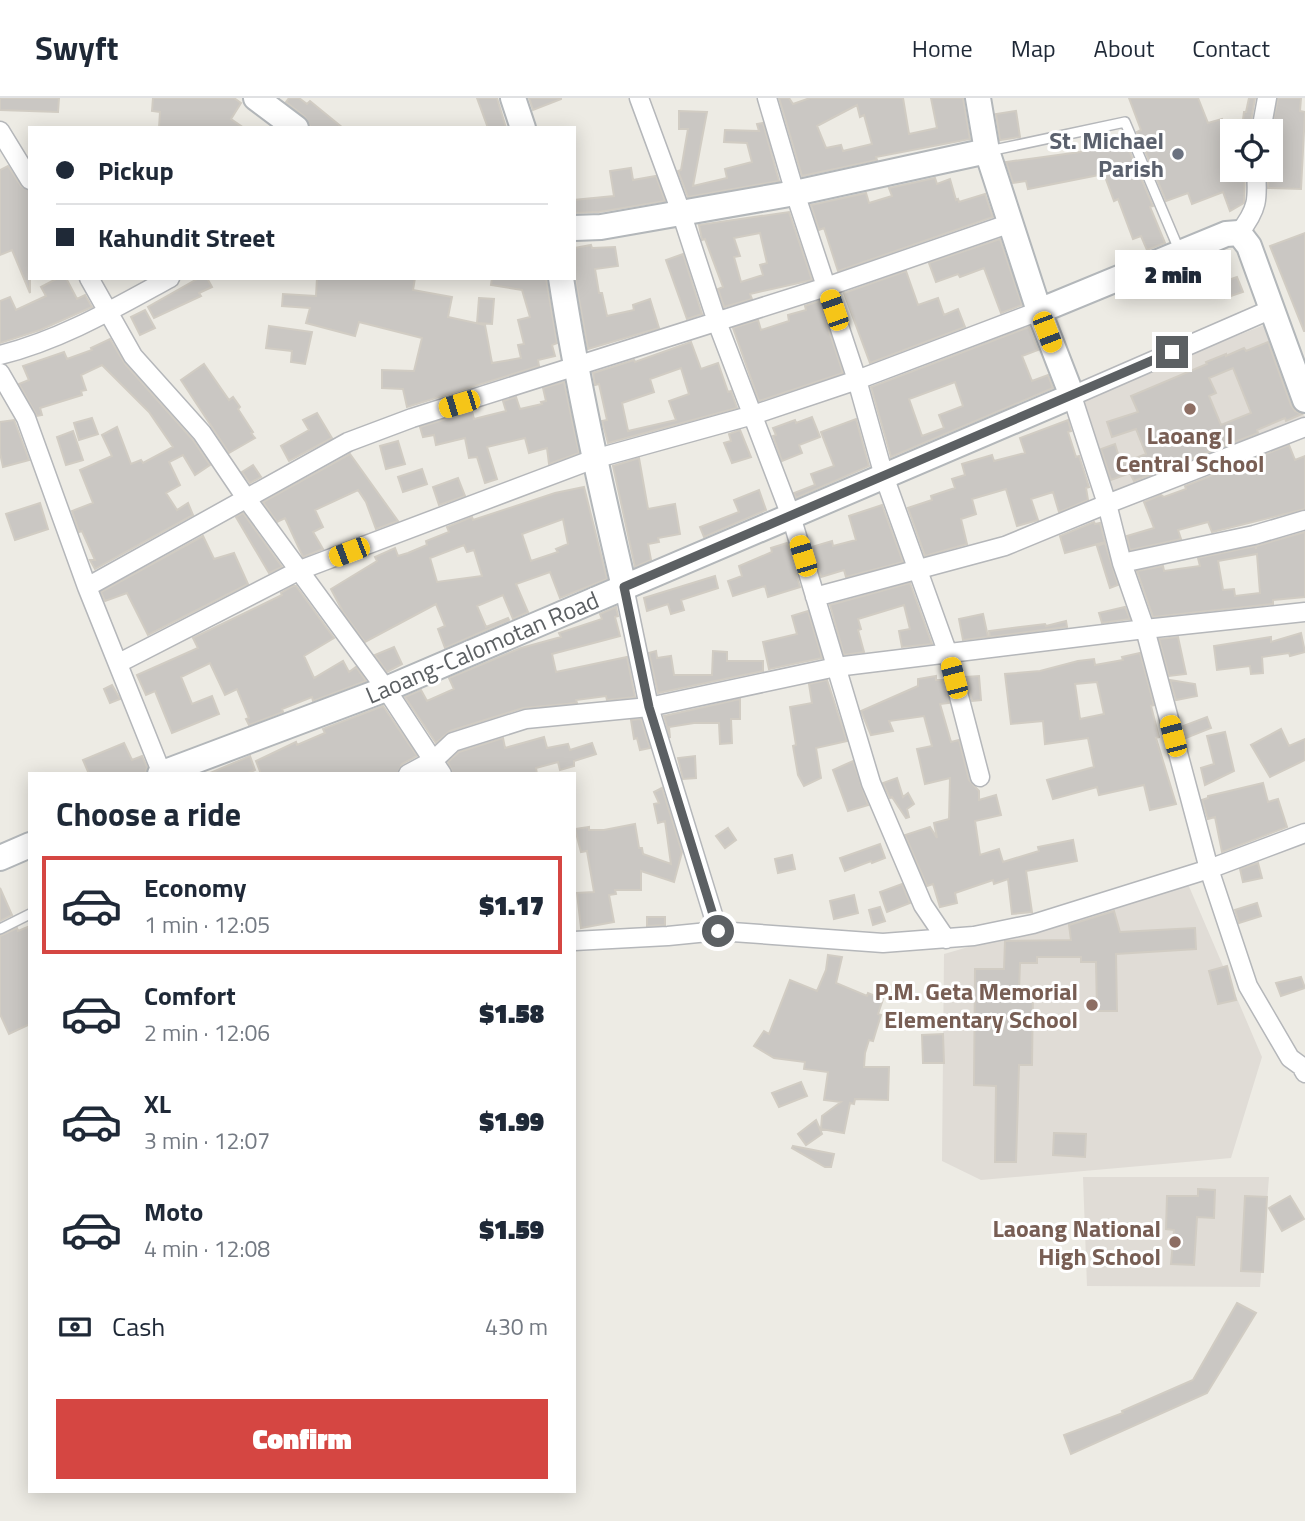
<!DOCTYPE html>
<meta charset="utf-8">
<style>
:root{--surface:#fff;--page:#f6f6f7;--text:#1f2937;--muted:#747a83;--line:#e0e1e3;--accent:#d54642}
body{margin:0;font-family:"Titillium Web",sans-serif;background:var(--page);color:var(--text);height:100vh;display:flex;flex-direction:column;font-size:26px;white-space:nowrap}
*{box-sizing:border-box;margin:0}
p{font-size:23px;color:var(--muted)}
.icon{flex:none;width:38px;height:38px;fill:none;stroke:currentColor;stroke-width:2;stroke-linecap:round;stroke-linejoin:round}
.map{position:relative;flex:1;overflow:hidden}
.drawer{position:absolute;left:28px;top:674px;width:548px;height:721px;display:flex;flex-direction:column;background:var(--surface);border-radius:0px;box-shadow:0 4px 18px #0003}
.drawer>*{flex:none}
.top-card{position:absolute;left:28px;top:28px;width:548px;height:154px;border-radius:0px;box-shadow:0 4px 18px #0003;display:grid;align-content:center;height:154px;padding:0 28px;background:var(--surface)}
.buttons{position:absolute;left:1220px;top:21px;display:grid;gap:14px}
.buttons a{display:grid;place-items:center;width:63px;height:63px;border-radius:0px;background:var(--surface);box-shadow:0 4px 18px #0003;font-size:35px}
.end{position:absolute;width:32px;height:32px;margin:-16px;border:9px solid #5c6063;background:#fff;box-shadow:0 0 0 4px #fff}
.from{border-radius:50%}
.bubble{position:absolute;height:49px;border-radius:0px;background:var(--surface);box-shadow:0 4px 18px #0003;font-size:23px;font-weight:800;line-height:49px;text-align:center}
.car{position:absolute;width:21px;height:42px;margin:-21px -10px;border-radius:9px;box-shadow:0 0 5px 2px #0007;background:linear-gradient(#f5c518 24%,#345 0 40%,#f5c518 0 76%,#345 0 86%,#f5c518 0)}
.top-card b{display:flex;align-items:center;gap:24px;height:66px;font-size:26px}
.top-card b+b{border-top:2px solid var(--line)}
.top-card i{width:18px;height:18px;background:var(--text)}
ul{padding:0;list-style:none}
li{display:flex;align-items:center;gap:21px;height:98px;margin:0 14px 10px;padding:0 14px;border:4px solid transparent;border-radius:0px}
li div{flex:1}
li b{display:block;font-size:26px}
li em{font-style:normal;font-weight:800}
li.active{border-color:var(--accent)}
li>.icon{width:63px;height:63px;stroke-width:1.5}
h2{padding:0 28px;font-size:32px;line-height:84px}
.pay{display:flex;align-items:center;gap:18px;height:77px;padding:0 28px;font-size:26px}
.pay p{margin-inline-start:auto}
.action{display:flex;gap:14px;margin-top:auto;padding:14px 28px}
.action a{flex:1;height:80px;border-radius:0px;background:var(--accent);color:#fff;font-size:28px;font-weight:800;line-height:80px;text-align:center}
header{display:flex;align-items:center;gap:42px;box-sizing:border-box;height:98px;padding:0 35px;background:var(--surface);border-bottom:2px solid var(--line)}
header strong{font-size:33px}
nav{display:flex;gap:38px;margin-inline-start:auto;font-size:24px}
.map>svg:first-child{display:block}
</style>
<header>
<strong>Swyft</strong>
<nav><a>Home</a><a>Map</a><a>About</a><a>Contact</a></nav>
</header>
<div class="map">
<svg width="1305" height="1423" viewBox="0 0 1305 1423">
<rect width="100%" height="100%" fill="#edebe4"/>
<path fill="#e0dcd6" d="M1269,225L1305,321L1108,400L1075,302Z
M1188,786L1262,959L1231,1060L981,1082L942,1063L944,856Z
M1083,1079H1269L1260,1189L1087,1188Z"/>
<path fill="#cac7c3" stroke="#d1ccc3" stroke-width="2" fill-rule="evenodd" d="M0,0H59L58,14L0,12Z
M153,0H234L241,5L231,21L244,30H159L160,14L152,13Z
M289,0H299L307,6L310,3L343,30H311L305,19L286,4Z
M477,0H497L506,30H488Z
M529,0H561V1L533,12Z
M779,0H789L793,6L810,0H903L909,36L937,30L931,0H963L970,41L876,59L877,62L802,78ZM857,7L860,19L864,17L872,46L843,53L841,47L826,50L817,28Z
M1129,0H1198L1208,25L1222,21L1232,50V72H1245L1244,105L1230,113L1223,94L1192,106L1188,95L1166,103L1137,34L1141,32Z
M1249,0H1255L1250,29H1242L1244,14H1246Z
M1278,0H1301L1300,13L1305,14L1301,91L1268,90L1270,39Z
M679,13L707,14L693,88L727,80L725,71L752,64L747,45L724,44L725,32L759,33L757,26L763,25L779,83L688,99L678,73L681,72L688,31H679Z
M1016,13L1020,39L1000,42L996,16Z
M1123,38L1153,108L1150,109L1165,145L1147,152L1141,138L1133,141L1118,101L1114,103L1104,76L1028,91L1026,83L1013,85L1006,64L1080,54Z
M8,68L21,88L30,93V195L12,152L0,157V72Z
M631,70L633,82L656,78L665,103L599,114L574,115V102L614,98L610,73Z
M935,80L937,86L950,81L956,102L958,101L959,104L985,96L993,119L838,173L824,130L819,132L811,107L866,95L869,105L892,98L889,90Z
M789,114L812,182L750,196L752,201L724,209L718,191L723,189L705,141L702,142L699,127ZM760,135L767,165L760,167L763,177L741,184L734,159L740,158L734,140Z
M1305,135V233H1304L1270,148Z
M1000,141L1022,207L1001,215L984,170L960,179L958,176L936,184L929,165Z
M591,147L592,150L615,149L618,168L595,171L599,195H602L607,218L634,212L633,207L650,201L659,230L588,251L574,174V150Z
M683,156L702,216L687,221L666,162Z
M906,173L918,207L938,200L944,217L958,211L965,229L870,265L844,195Z
M1237,179L1243,194L1225,200L1219,185Z
M58,180H66L77,201L85,197L92,209L40,232L0,245V203L10,199L16,212L46,198L41,189Z
M199,180H207L212,189L199,195L201,198L154,220L148,209Z
M317,180H415L413,192L452,199L448,219L485,227L492,265L521,260L518,247L524,246L518,222L530,219L522,192L491,187L492,180H546L557,245L552,247L555,258L538,262L539,268L407,309L403,291L382,290V272L414,273L422,240L359,224L355,238L306,225L310,210L282,208L283,196L316,198Z
M479,200L494,201L492,226L477,225Z
M819,203L843,275L759,303L733,230L758,222L761,232L789,223L788,217L806,212L805,208Z
M145,212L155,230L140,237L131,219Z
M269,228L312,234L305,266L291,264L292,253L266,250Z
M1029,229L1038,252L1022,258L1032,283L1048,277L1053,290L891,359L871,289ZM955,284L963,308L939,317L944,330L922,338L909,301Z
M110,241L125,266L193,342L210,367L195,377L183,357L169,364L180,387L166,395L177,412L188,405L193,417L95,471L90,462H95L82,433L79,434L72,413L93,405L80,372L112,358L102,337L117,329L131,366L141,362L143,365L173,349L149,314L102,267L81,277L86,292L81,293L82,297L40,310L42,317L37,318L19,286L29,282L23,268L64,254L67,261L92,252L91,250Z
M691,244L701,271L718,265L728,294L731,293L737,310L608,345L602,323L607,322L599,286L595,287L593,275L634,262L635,264ZM681,270L689,296L669,303L676,322L628,333L622,305L654,294L650,281Z
M1268,244L1291,307L1295,313L1302,316L1286,323L1285,320L1257,332L1258,335L1134,383L1130,375L1111,382L1101,351L1115,346L1121,366L1146,356L1136,331L1112,339L1107,324L1138,314L1131,298L1207,266L1206,264L1226,256V258L1244,250L1246,253ZM1233,270L1251,315L1221,327L1209,298L1216,295L1209,280Z
M204,266L229,302L233,299L240,309L238,311L253,334L251,335L255,340L229,355L181,282Z
M564,284L579,355L549,366L547,350L529,355L525,340L487,349L497,381L485,385L477,359L469,360L465,340L436,347L434,337L423,339L420,329L472,313L474,321L506,313L503,303L516,299L520,311L542,306L541,304L546,303L543,290Z
M317,315L332,340L289,363L281,348L309,332L303,322Z
M812,319L820,339L799,347L802,355L782,363L773,338L776,337L773,330L795,322L796,325Z
M92,320L98,336L79,342L74,325Z
M856,321L869,368L796,400L794,395L815,387L811,376L834,368L821,334Z
M14,322L29,362L3,369L0,355V324Z
M1068,322L1071,333L1068,334L1076,359L1079,358L1089,389L1086,390L1088,402L1059,414L1053,394L1031,401L1038,422L1017,428L1006,391L972,401L976,416L961,421L967,446L925,458L908,410L932,402L931,398L955,390L952,381L965,377L962,366L992,357L994,363L1025,355L1020,340Z
M740,332L751,359L732,365L724,345L731,343L729,336Z
M73,333L83,362L66,367L57,339Z
M398,343L405,366L386,371L380,348Z
M1289,347L1295,362L1305,358V411L1212,434L1208,424L1178,432L1181,441L1130,452L1127,438L1154,430L1144,404L1161,397L1164,399L1186,391L1185,388Z
M350,356L398,423L376,431L366,404L358,392L315,412L323,429L313,434L323,451L303,459L285,420L277,424L263,404Z
M639,360L648,411L675,406L680,436L658,440L659,444L648,446L651,462L635,469L613,368Z
M253,367L261,379L250,385L242,374Z
M422,371L427,386L403,394L398,379Z
M458,380L465,398L439,407L433,389Z
M584,389L607,481L560,500L550,474L516,486L528,514L513,521L503,497L477,508L486,529L508,520L509,522L445,550L438,531L445,528L436,506L365,544L343,514L331,491L377,463L375,459L395,450L398,458L408,455L427,447L426,443L449,434L447,429L472,419L473,422L555,395ZM563,421L568,446L556,451L558,454L531,463L522,436ZM464,447L467,454L474,452L482,478L437,484L430,460Z
M759,392L766,412L704,439L700,429L739,414L734,402Z
M40,405L48,431L15,442L6,416Z
M882,407L903,464L846,479L844,472L821,479L812,449L832,443L833,448L856,442L849,418Z
M243,415L280,466L282,469L269,475L236,419Z
M1094,424L1095,426L1100,425L1105,444L1065,455L1060,438Z
M1305,434V499L1273,502V506L1153,519L1137,473L1163,468L1164,473L1200,468L1198,460L1255,448L1256,451V448ZM1257,456L1260,495L1235,498L1234,491L1223,492L1218,463Z
M203,438L214,461L234,455L248,486L148,537L127,495L105,503L101,494Z
M787,445L800,489L768,499L765,488L733,498L728,483L742,478L739,468L772,454L771,450Z
M1105,445L1118,487L1110,490L1097,448Z
M715,478L718,490L681,502L684,512L671,516L668,506L647,513L644,500Z
M910,485L932,546L902,549L899,533L910,531L904,507L858,521L861,531L858,532L864,554L844,557L830,507Z
M293,488H296L334,540L304,558L314,580L343,563L349,574L356,569L366,583L313,603L312,599L282,611L283,614L249,627L246,621L249,620L237,591L225,597L210,565L181,579L192,606L212,598L219,616L172,635L155,593L146,597L137,577L198,550L193,540L282,497L281,495Z
M616,509L618,518L615,519L620,538L552,556L556,574L627,559L635,599L607,602L606,598L576,602L577,605L523,610L450,633L436,645L405,599L421,592L427,603L454,591L449,580L521,550L561,539L559,535L602,521L600,516Z
M1125,509L1130,521L1102,525L1099,515Z
M808,513L822,560L769,571L763,544L797,536L792,518Z
M983,516L988,539L963,542L959,521Z
M1066,523L1067,529L990,539L989,533L1045,526L1046,528Z
M1301,535L1305,554L1290,558L1289,555L1262,559L1263,575L1251,576L1250,568L1217,572L1214,548L1271,539V544Z
M1178,539L1186,576L1169,578L1159,541Z
M394,549L402,566L387,574L375,557Z
M656,553L657,560L671,558L674,577H712L713,553L727,554V563H763V573L658,595L649,555Z
M1140,555L1154,607L1151,608L1159,639L1156,640L1176,706L1150,712L1144,687L1099,697L1097,689L1053,701L1047,682L1094,669L1088,640L1045,646L1043,623L1011,626L1005,576L1040,573L1078,563L1094,561L1095,567L1123,562L1122,559ZM1097,584L1104,616L1080,621L1075,586Z
M936,578V582H943L949,605L940,606L951,644L959,642L969,682L979,693V702L996,697L1001,717L975,723L980,757L999,751L1003,764L1039,753L1038,749L1073,742L1077,763L1026,773L1032,814L1012,816L1008,781L994,786L993,782L955,795L957,805L940,809L933,786L927,788L905,737L930,729L937,740L934,725L949,721L950,680L925,686L917,651L932,648L924,618L889,623L893,633L871,637L861,613L918,588V581Z
M979,578L981,602L972,603L966,579Z
M827,582L847,643L816,650L821,680L804,688L798,677L793,648L796,647L790,609L812,605L809,586Z
M1170,582L1195,586L1197,598L1176,602Z
M112,587L120,601L110,605L104,591Z
M740,601V621H731L732,645L720,646L719,625H694L669,629L670,640L664,618Z
M383,608L417,658L402,666L397,676H261L256,663L296,644L297,647L325,635L323,631Z
M1207,619L1211,630L1186,640L1183,628Z
M641,621L650,650L640,652L637,640L634,641L631,622Z
M1281,631L1289,648L1305,641V662L1270,679L1251,647Z
M1225,634L1234,673L1205,687L1201,670L1214,666L1207,638Z
M544,639L547,650L568,646L570,652L592,645L596,656L574,663V668L560,672L558,664L536,670L537,676H453L448,664L459,654L503,640L505,650Z
M124,645L132,662L142,658L147,669L145,676H89L83,662Z
M250,658L255,672L246,676H208Z
M695,658L696,680L683,681L678,660Z
M853,663L868,707L848,713L833,672Z
M897,680L903,699L908,695L914,706L907,711L909,719L906,720L892,699L890,700L883,685Z
M1263,685L1268,704L1278,701L1287,729L1222,754L1215,719L1208,721L1202,702L1208,700V698Z
M662,690L682,754L674,784L641,773V792H615L616,796L609,797L614,824L581,830L577,795L594,794L587,753L581,754L575,731L589,729V732H604L635,726L639,750H642L643,756L671,766L665,723L658,725L654,706L659,705L654,694Z
M728,730L736,742L725,750L716,738Z
M880,746L885,760L872,765L871,763L845,773L840,760Z
M792,757L795,771L778,775L775,761Z
M1258,765L1262,780L1243,784L1240,771Z
M902,786L910,805L887,814L880,794Z
M0,790L12,817L0,823Z
M854,797L858,815L834,821L830,803Z
M1257,805L1261,818L1239,825L1235,812Z
M880,809L885,823L873,827L869,812Z
M1114,813L1120,834L1195,830L1196,851L1116,856L1117,913H1097L1096,864H1081V859H1037V865H1020L1019,893H1033L1032,967H1019L1016,1064H995L996,988L974,987L975,871H1004L1005,843L1071,842L1069,827Z
M647,819H665V827L647,828Z
M30,828V926L9,936L0,916V838L17,830L18,833Z
M828,857L842,859L836,885L867,898L868,895L883,901L878,916L881,917L876,933L873,943L869,942L865,955L864,969H889L888,1002L855,1001L854,1006L850,1005L844,1035L821,1031L822,1018L841,1004L824,1002L828,974L804,971L805,964L774,960L754,948L764,933L769,936L790,882L817,893L826,872Z
M1227,868L1236,902L1218,906L1209,873Z
M1301,879L1305,890L1281,898L1276,885Z
M943,936L944,965H923L922,937Z
M801,984L807,998L779,1009L772,995Z
M816,1022L822,1036L806,1047L798,1036Z
M1054,1035L1086,1036L1085,1059L1053,1057Z
M793,1048L834,1056L831,1069H825L792,1050Z
M1198,1091L1215,1092L1214,1120L1197,1119L1194,1167L1171,1166L1174,1132L1166,1131L1167,1098H1198Z
M1245,1098L1267,1099L1263,1174L1241,1173Z
M1290,1098L1304,1121L1282,1133L1269,1110Z
M1237,1205L1256,1215L1207,1295L1071,1356L1064,1337L1123,1315L1122,1313L1193,1282Z"/>
<g fill="none" stroke-linecap="round" stroke-linejoin="round">
<g stroke="#b5b7ba" stroke-width="12">
<path id="lane" d="M989,53L1125,24L1180,154
M0,831L30,816"/>
</g>
<g stroke="#b5b7ba" stroke-width="21">
<path id="street" d="M639,0L681,114L717,224L791,418L871,685L923,807L946,841
M767,0L795,95L857,282L884,378L948,556L980,679
M0,33L30,82
M1261,33L1267,0
M1239,135C1258,111 1258,101 1256,72
M89,180L133,258L202,335L246,400L386,591L442,676
M1272,211L1072,298L1107,406L1122,465L1145,531L1209,771L1248,888L1290,960L1301,968L1305,975
M0,257C61,242 115,210 170,180
M0,275L26,320L87,489L162,676
M1122,465L1254,437L1305,422
M87,489L348,344L412,320L826,189L1011,125
M624,489L649,609L718,833
M815,499L1005,448L1107,406L1305,329
M119,565L300,472L594,361L753,317L857,282L1039,213
M408,676L434,662L453,644L526,621L649,609L836,569L1145,531L1305,514
M574,843L668,838L718,833L883,845L974,838L1033,826L1209,771L1305,735"/>
</g>
<g stroke="#b3b7ba" stroke-width="28">
<path id="secondary" d="M256,0L296,30
M513,0L523,30
M574,130L601,129L795,95L987,53
M561,180C577,284 600,386 624,489
M1039,213L1226,136L1239,135L1249,148L1305,302
M160,676L386,591L1072,298L1039,213L987,53L978,0
M0,760L30,747"/>
</g>
<use href="#lane" stroke="#fff" stroke-width="9"/>
<use href="#street" stroke="#fff" stroke-width="18"/>
<use href="#secondary" stroke="#fff" stroke-width="24"/>
</g>
<g fill="none" stroke-linecap="round" stroke-linejoin="round">
<path stroke="#5c6063" stroke-width="9" d="M718,833L649,609L624,489L1172,254"/>
</g>
<circle fill="#6b7280" stroke="#fff" stroke-width="2.5" cx="1178" cy="56" r="7"/>
<g fill="#8d6e63" stroke="#fff" stroke-width="2.5">
<circle cx="1190" cy="311" r="7"/>
<circle cx="1092" cy="907" r="7"/>
<circle cx="1175" cy="1144" r="7"/>
</g>
<g text-anchor="middle" dominant-baseline="central" stroke-width="6" stroke-linejoin="round" paint-order="stroke">
<g font-size="24" font-weight="bold" fill="#5b616d" stroke="#fff" text-anchor="end">
<text x="1164" y="42">St. Michael<tspan x="1164" dy="28">Parish</tspan></text>
</g>
<g font-size="24" font-weight="bold" fill="#785e54" stroke="#fff" text-anchor="end">
<text x="1190" y="337" text-anchor="middle">Laoang I<tspan x="1190" dy="28">Central School</tspan></text>
<text x="1078" y="893">P.M. Geta Memorial<tspan x="1078" dy="28">Elementary School</tspan></text>
<text x="1161" y="1130">Laoang National<tspan x="1161" dy="28">High School</tspan></text>
</g>
<g font-size="24" fill="#5c6063" stroke="#fff">
<text transform="translate(482 549) rotate(-23)">Laoang-Calomotan Road</text>
</g>
</g>
</svg>
<div class="buttons">
<a><svg class="icon" aria-label="locate" viewBox="0 0 24 24"><circle cx="12" cy="12" r="6"/><path d="M12 2v4M12 18v4M2 12h4M18 12h4"/></svg></a>
</div>
<i class="end from" style="left:718px;top:833px"></i>
<i class="end" style="left:1172px;top:254px"></i>
<div class="bubble" style="left:1115px;top:152px;width:116px">2 min</div>
<i class="car" style="left:834px;top:212px;rotate:341deg"></i>
<i class="car" style="left:1047px;top:234px;rotate:159deg"></i>
<i class="car" style="left:459px;top:306px;rotate:253deg"></i>
<i class="car" style="left:349px;top:454px;rotate:249deg"></i>
<i class="car" style="left:803px;top:458px;rotate:343deg"></i>
<i class="car" style="left:954px;top:580px;rotate:345deg"></i>
<i class="car" style="left:1173px;top:638px;rotate:345deg"></i>
<div class="top-card">
<b><i class="from"></i>Pickup</b>
<b><i></i>Kahundit Street</b>
</div>
<section class="drawer">
<h2>Choose a ride</h2>
<ul>
<li class="active"><svg class="icon" aria-label="car" viewBox="0 0 24 24"><path d="M5 17H2v-5l4-1 3-4h7l3 4 3 1v5h-3M9 17h6M6 11h13"/><circle cx="7" cy="17" r="2"/><circle cx="17" cy="17" r="2"/></svg><div><b>Economy</b><p>1 min · 12:05</p></div><em>$1.17</em></li>
<li><svg class="icon" aria-label="car" viewBox="0 0 24 24"><path d="M5 17H2v-5l4-1 3-4h7l3 4 3 1v5h-3M9 17h6M6 11h13"/><circle cx="7" cy="17" r="2"/><circle cx="17" cy="17" r="2"/></svg><div><b>Comfort</b><p>2 min · 12:06</p></div><em>$1.58</em></li>
<li><svg class="icon" aria-label="car" viewBox="0 0 24 24"><path d="M5 17H2v-5l4-1 3-4h7l3 4 3 1v5h-3M9 17h6M6 11h13"/><circle cx="7" cy="17" r="2"/><circle cx="17" cy="17" r="2"/></svg><div><b>XL</b><p>3 min · 12:07</p></div><em>$1.99</em></li>
<li><svg class="icon" aria-label="car" viewBox="0 0 24 24"><path d="M5 17H2v-5l4-1 3-4h7l3 4 3 1v5h-3M9 17h6M6 11h13"/><circle cx="7" cy="17" r="2"/><circle cx="17" cy="17" r="2"/></svg><div><b>Moto</b><p>4 min · 12:08</p></div><em>$1.59</em></li>
</ul>
<div class="pay"><svg class="icon" aria-label="cash" viewBox="0 0 24 24"><path d="M3 7h18v10H3z"/><circle cx="12" cy="12" r="2"/></svg>Cash<p>430 m</p></div>
<div class="action"><a>Confirm</a></div>
</section>
</div>
